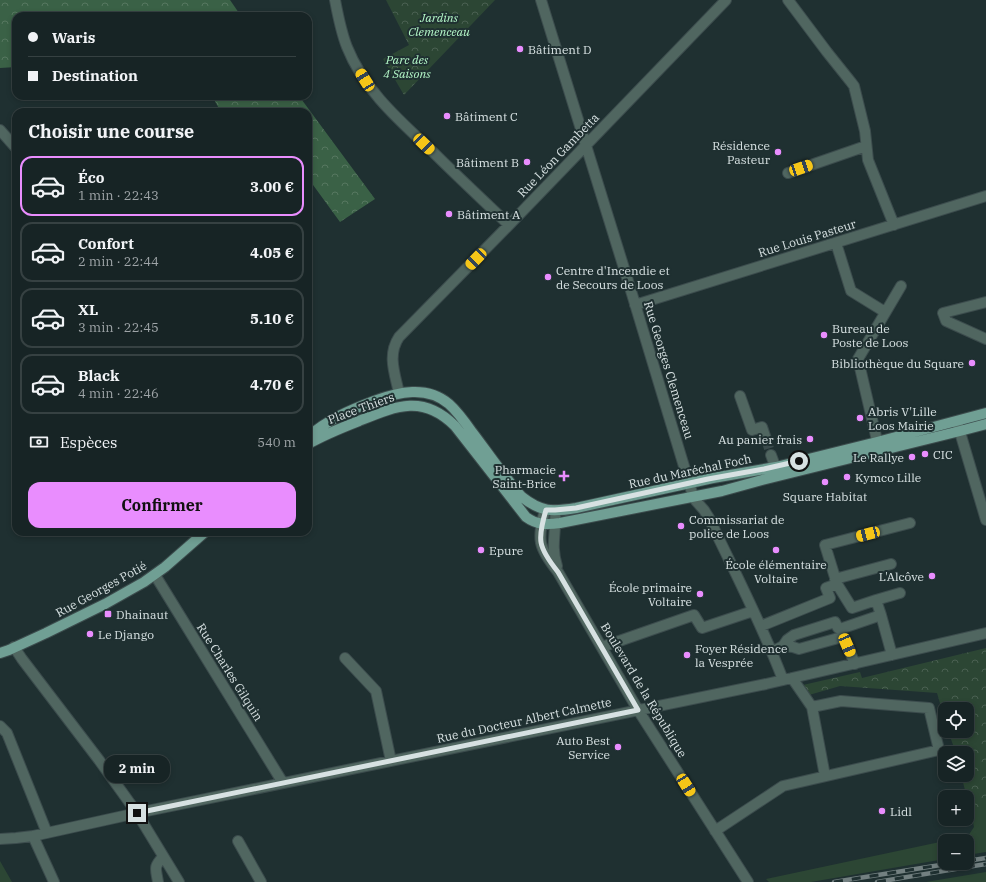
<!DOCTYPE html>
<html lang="fr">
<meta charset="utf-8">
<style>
:root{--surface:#172425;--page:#243032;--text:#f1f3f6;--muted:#9ea4a7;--line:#364142;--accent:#e98dfe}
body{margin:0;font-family:"IBM Plex Serif",serif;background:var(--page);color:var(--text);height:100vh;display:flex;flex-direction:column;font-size:15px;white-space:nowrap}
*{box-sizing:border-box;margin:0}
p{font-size:13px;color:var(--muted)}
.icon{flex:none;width:22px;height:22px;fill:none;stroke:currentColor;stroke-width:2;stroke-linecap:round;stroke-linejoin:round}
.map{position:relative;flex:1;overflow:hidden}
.sheet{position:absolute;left:12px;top:108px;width:300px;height:428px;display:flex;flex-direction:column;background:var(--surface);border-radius:12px;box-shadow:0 2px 6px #0003,0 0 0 1px var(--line)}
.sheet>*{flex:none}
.guide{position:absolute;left:12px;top:12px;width:300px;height:88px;border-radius:12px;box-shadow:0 2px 6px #0003,0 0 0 1px var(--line);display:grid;align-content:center;height:88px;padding:0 16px;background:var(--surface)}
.controls{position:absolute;left:938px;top:702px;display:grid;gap:8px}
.controls a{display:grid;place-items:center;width:36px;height:36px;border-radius:8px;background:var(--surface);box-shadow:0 2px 6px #0003,0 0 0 1px var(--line);font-size:20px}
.end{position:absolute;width:18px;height:18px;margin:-9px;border:5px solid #d7e1e2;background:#111;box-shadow:0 0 0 2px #111}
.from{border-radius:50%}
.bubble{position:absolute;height:28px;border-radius:12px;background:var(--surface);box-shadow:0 2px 6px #0003,0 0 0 1px var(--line);font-size:13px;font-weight:700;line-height:28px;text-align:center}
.car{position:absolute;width:12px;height:24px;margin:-12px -6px;border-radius:5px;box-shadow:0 0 3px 1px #0007;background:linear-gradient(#f5c518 24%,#345 0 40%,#f5c518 0 76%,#345 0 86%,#f5c518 0)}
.guide b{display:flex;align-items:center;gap:14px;height:38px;font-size:15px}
.guide b+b{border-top:1px solid var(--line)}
.guide i{width:10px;height:10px;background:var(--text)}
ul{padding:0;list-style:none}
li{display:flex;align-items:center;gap:12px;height:60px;margin:0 8px 6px;padding:0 8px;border:2px solid var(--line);border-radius:12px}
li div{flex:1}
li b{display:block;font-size:15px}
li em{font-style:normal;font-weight:700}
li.active{border-color:var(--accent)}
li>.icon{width:36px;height:36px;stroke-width:1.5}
h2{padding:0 16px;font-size:18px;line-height:48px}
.pay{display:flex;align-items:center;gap:10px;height:44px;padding:0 16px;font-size:15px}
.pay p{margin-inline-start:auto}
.cta{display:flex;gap:8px;margin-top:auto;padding:8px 16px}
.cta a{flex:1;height:46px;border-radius:12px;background:var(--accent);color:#111;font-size:16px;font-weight:700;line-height:46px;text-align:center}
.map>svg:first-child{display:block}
</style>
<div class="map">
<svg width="986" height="882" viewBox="0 0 986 882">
<defs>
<pattern id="forest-crowns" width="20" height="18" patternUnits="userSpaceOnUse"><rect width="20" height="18" fill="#3a6146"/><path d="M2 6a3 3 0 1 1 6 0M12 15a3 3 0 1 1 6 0" fill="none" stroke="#567760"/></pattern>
<pattern id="park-crowns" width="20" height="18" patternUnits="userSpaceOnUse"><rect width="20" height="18" fill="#2c4634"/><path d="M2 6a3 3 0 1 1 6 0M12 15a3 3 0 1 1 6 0" fill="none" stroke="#4a6051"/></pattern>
</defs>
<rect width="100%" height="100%" fill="#1f3031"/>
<path fill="#2c4634" d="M971,812H986V852L967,855V841H945V859L811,882H769L766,879L968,836L974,827Z
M0,861L12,882H0Z
M986,872V882H926Z"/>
<path fill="url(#forest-crowns)" d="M0,0H230L241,16H16V67L0,68Z
M212,96H299L375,199L340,222L308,178V112H221Z"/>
<path fill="url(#park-crowns)" d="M386,0H495L404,95L383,59L409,45Z
M986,648V812H971L961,775H967V753H956L948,731H967V709H945V720L937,693L840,686L809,695L803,685L860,672L862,678Z"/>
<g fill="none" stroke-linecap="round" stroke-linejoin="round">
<path stroke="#3b4b4c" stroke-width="10" stroke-dasharray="10 5" stroke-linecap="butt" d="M766,439L771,455"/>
<g stroke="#3c4c4d" stroke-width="12">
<path id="minor" d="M335,0C338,16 341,32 347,47C364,90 399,120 432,151C457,176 483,200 509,225
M541,0L632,294L693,496L696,501L704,510L709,518C734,571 762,624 783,680
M788,0L827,52L851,82L854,86L865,131L868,160L894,225
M0,130L16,148
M788,173L866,146
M836,243L851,291L885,312
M986,302L943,313L946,321L986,339
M635,305L986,196
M399,393C395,374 387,355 399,337L509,225L726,0
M740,396L752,430L762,427L766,439
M957,422L986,520
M879,449L858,359L901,286
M771,455L778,474
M545,510C537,540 538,547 558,572L638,710L748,882
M555,510C557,531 550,544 557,566
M155,575L283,783
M835,579L891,564
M876,600L900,593
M881,615L876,600L852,608L837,584L825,545L910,523
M761,626L830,598L826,588L837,584
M783,646L793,647L799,649L842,637L847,645L855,664
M14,647L22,659L99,760L137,813L179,882
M602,647L694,615L702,628L753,611
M772,652L783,646L787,640L794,635L835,622L838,628L840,629L881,615L892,655
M345,658L376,691L391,761
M792,678L812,707L825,776
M0,726L7,733L47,833
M715,831L783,786L939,750L929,708L841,701L812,707
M33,836L54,882
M0,839L16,838L33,836L137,813L766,684L986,633
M238,841L261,882
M158,882C156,869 153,867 163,857"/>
</g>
<g stroke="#3c4c4d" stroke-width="12">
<path id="major" d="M308,437C327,420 350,410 374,401C398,392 427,385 449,404C458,412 465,422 472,432C482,445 491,458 501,471C508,479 514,489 522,497C541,512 552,512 576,508L713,478L776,467L877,442L986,413
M308,444C324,435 341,428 359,421C396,406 423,394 455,426L526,517C537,525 547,525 560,523L722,491L762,480L960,431L986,424
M0,653L9,650L46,633L105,604L144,582L165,567L205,532"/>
</g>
<use href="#minor" stroke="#506660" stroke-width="10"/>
<use href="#major" stroke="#709f94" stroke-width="10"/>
<g stroke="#738081" stroke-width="4.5">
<path id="rail" d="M967,861L986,858
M834,882L953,863
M877,882L986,864"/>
</g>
<use href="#rail" stroke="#1f3031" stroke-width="3" stroke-dasharray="9" stroke-linecap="butt"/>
</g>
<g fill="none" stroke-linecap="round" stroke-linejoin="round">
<path stroke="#d7e1e2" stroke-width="5" d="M137,813L638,710L558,572C538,547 537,540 546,510H555L576,508L708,479L764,469L799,461"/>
</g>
<g fill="#e98dfe" stroke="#1f3031" stroke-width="1.5">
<circle cx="520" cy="49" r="4"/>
<circle cx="447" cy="116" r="4"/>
<circle cx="778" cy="152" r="4"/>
<circle cx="527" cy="162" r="4"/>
<circle cx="449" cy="214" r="4"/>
<circle cx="548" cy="277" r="4"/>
<circle cx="824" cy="335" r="4"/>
<circle cx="972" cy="363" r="4"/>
<circle cx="860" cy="418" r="4"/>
<circle cx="810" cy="439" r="4"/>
<circle cx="925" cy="454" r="4"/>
<circle cx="912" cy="457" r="4"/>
<path d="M562 470h4v4h4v4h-4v4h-4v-4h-4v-4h4z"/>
<circle cx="847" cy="477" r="4"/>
<circle cx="825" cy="482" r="4"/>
<circle cx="681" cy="526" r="4"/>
<circle cx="481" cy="550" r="4"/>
<circle cx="776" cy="550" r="4"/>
<circle cx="932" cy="576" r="4"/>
<circle cx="700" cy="594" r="4"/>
<rect x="104" y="610" width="8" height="8" rx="2"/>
<circle cx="90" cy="634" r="4"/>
<circle cx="687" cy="655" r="4"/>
<circle cx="618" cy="747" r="4"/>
<circle cx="882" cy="811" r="4"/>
</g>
<g text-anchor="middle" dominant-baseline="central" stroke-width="4" stroke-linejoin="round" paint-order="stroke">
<g font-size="12" font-style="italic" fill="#b4f7c8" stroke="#1f3031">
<text x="439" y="17">Jardins<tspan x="439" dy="14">Clemenceau</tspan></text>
<text x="407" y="59">Parc des<tspan x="407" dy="14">4 Saisons</tspan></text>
</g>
<g font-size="12" fill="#d7e1e2" stroke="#1f3031" text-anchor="start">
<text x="528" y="49">Bâtiment D</text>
<text x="455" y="116">Bâtiment C</text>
<text x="770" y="145" text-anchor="end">Résidence<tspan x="770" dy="14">Pasteur</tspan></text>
<text x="519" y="162" text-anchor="end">Bâtiment B</text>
<text x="457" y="214">Bâtiment A</text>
<text x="556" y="270">Centre d'Incendie et<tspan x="556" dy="14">de Secours de Loos</tspan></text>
<text x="832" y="328">Bureau de<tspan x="832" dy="14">Poste de Loos</tspan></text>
<text x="964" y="363" text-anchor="end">Bibliothèque du Square</text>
<text x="868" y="411">Abris V'Lille<tspan x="868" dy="14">Loos Mairie</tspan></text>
<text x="802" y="439" text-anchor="end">Au panier frais</text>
<text x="933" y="454">CIC</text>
<text x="904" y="457" text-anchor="end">Le Rallye</text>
<text x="556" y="469" text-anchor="end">Pharmacie<tspan x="556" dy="14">Saint-Brice</tspan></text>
<text x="855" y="477">Kymco Lille</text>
<text x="825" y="496" text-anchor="middle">Square Habitat</text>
<text x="689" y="519">Commissariat de<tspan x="689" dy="14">police de Loos</tspan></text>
<text x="489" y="550">Epure</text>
<text x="776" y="564" text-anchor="middle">École élémentaire<tspan x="776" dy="14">Voltaire</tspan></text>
<text x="924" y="576" text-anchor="end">L'Alcôve</text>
<text x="692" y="587" text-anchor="end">École primaire<tspan x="692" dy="14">Voltaire</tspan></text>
<text x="116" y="614">Dhainaut</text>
<text x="98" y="634">Le Django</text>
<text x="695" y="648">Foyer Résidence<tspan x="695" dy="14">la Vesprée</tspan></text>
<text x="610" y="740" text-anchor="end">Auto Best<tspan x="610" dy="14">Service</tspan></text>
<text x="890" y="811">Lidl</text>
</g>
<g font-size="12" fill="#d7e1e2" stroke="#1f3031">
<text transform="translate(558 155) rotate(-46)">Rue Léon Gambetta</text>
<text transform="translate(807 238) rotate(-17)">Rue Louis Pasteur</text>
<text transform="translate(669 370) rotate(73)">Rue Georges Clemenceau</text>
<text transform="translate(361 408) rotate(-20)">Place Thiers</text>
<text transform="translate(690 471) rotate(-12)">Rue du Maréchal Foch</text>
<text transform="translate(101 589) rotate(-29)">Rue Georges Potié</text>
<text transform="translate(230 672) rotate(58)">Rue Charles Gilquin</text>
<text transform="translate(644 690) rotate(59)">Boulevard de la République</text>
<text transform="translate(524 720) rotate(-12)">Rue du Docteur Albert Calmette</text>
</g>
</g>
</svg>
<div class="controls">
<a><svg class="icon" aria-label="locate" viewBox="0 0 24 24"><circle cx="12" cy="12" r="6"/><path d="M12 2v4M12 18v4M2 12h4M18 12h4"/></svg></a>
<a><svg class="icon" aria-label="layers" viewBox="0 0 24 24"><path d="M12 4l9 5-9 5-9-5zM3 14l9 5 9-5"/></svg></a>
<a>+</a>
<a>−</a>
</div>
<i class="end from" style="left:799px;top:461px"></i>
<i class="end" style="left:137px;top:813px"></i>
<div class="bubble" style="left:104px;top:755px;width:66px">2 min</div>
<i class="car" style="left:365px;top:80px;rotate:328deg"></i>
<i class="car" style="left:424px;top:144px;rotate:134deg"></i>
<i class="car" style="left:801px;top:168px;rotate:71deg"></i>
<i class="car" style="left:476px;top:259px;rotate:224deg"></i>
<i class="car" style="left:868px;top:534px;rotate:255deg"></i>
<i class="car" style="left:847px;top:645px;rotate:157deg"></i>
<i class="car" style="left:686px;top:785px;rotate:148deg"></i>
<div class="guide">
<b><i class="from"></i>Waris</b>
<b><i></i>Destination</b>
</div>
<section class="sheet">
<h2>Choisir une course</h2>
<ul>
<li class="active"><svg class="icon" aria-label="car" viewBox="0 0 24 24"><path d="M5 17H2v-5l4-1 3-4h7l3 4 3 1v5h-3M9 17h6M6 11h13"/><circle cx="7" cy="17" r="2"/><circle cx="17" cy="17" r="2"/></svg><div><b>Éco</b><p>1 min · 22:43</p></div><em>3.00 €</em></li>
<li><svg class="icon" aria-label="car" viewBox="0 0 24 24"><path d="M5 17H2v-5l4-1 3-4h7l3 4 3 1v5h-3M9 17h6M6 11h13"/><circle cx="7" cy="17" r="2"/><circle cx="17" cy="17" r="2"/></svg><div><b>Confort</b><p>2 min · 22:44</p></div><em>4.05 €</em></li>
<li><svg class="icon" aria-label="car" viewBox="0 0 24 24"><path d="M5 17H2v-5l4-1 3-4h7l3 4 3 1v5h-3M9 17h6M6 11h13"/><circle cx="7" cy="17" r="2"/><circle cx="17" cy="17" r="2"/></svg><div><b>XL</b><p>3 min · 22:45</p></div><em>5.10 €</em></li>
<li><svg class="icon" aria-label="car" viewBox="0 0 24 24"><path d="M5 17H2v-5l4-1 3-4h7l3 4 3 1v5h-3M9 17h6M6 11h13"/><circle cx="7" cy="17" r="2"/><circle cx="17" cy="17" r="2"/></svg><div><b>Black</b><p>4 min · 22:46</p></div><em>4.70 €</em></li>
</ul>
<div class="pay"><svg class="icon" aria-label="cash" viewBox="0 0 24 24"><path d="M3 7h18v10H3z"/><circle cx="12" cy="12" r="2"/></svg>Espèces<p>540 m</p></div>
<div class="cta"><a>Confirmer</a></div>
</section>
</div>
